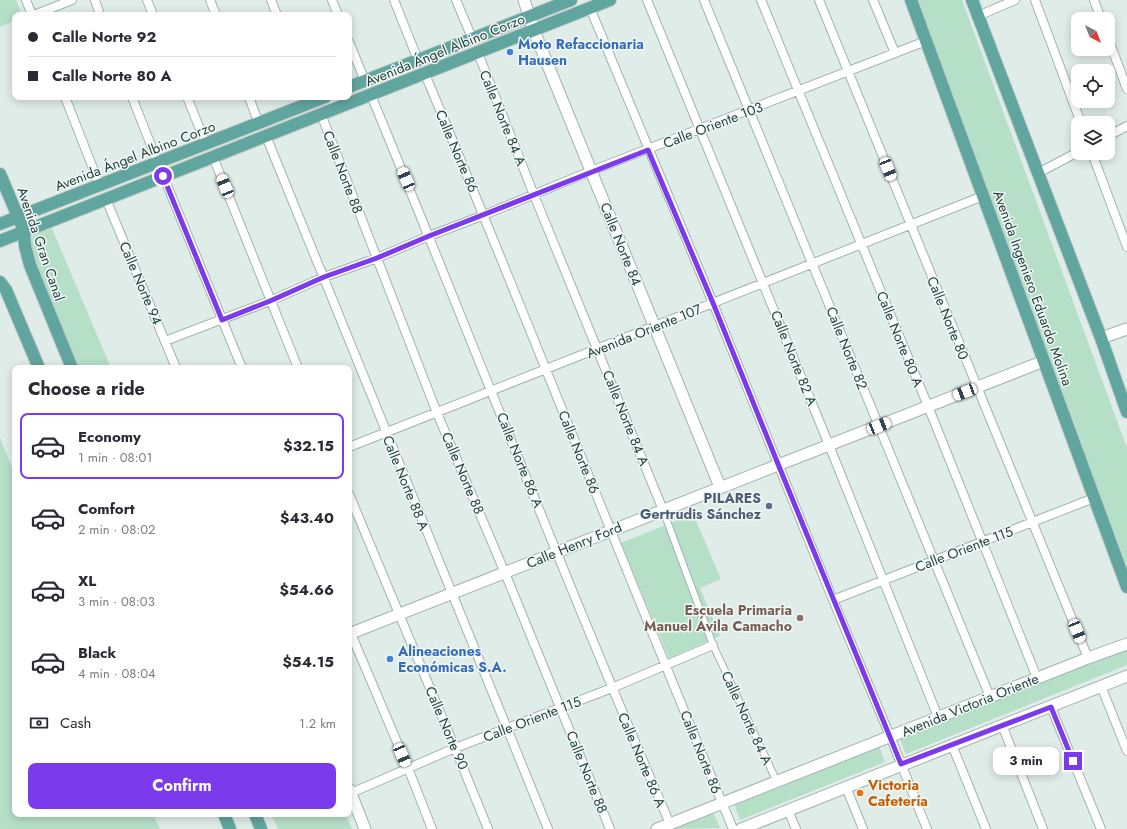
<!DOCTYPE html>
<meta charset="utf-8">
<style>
:root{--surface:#fff;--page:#f2f2f3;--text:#2b2b33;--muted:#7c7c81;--line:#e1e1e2;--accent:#7c3aed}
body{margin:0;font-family:Jost,sans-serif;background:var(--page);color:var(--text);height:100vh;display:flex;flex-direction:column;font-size:15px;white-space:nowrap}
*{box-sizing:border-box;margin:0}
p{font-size:13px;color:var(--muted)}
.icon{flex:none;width:22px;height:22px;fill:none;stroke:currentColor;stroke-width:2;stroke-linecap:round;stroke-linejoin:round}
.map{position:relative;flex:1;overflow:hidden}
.panel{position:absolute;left:12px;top:365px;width:340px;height:452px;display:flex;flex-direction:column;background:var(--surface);border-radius:8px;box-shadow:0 2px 10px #0003}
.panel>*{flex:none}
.guide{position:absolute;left:12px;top:12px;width:340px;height:88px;border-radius:8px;box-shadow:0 2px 10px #0003;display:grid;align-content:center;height:88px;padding:0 16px;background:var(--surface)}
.needle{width:26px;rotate:138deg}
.tools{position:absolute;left:1071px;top:12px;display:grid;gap:8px}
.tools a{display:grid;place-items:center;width:44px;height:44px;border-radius:8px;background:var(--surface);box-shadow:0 2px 10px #0003;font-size:20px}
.end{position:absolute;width:18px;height:18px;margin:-9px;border:5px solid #7c3aed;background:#fff;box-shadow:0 0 0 2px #fff}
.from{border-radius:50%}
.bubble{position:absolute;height:28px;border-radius:8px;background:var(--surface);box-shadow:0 2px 10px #0003;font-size:13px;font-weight:700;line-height:28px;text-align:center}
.car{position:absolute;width:12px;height:24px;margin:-12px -6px;border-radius:5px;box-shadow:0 0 3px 1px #0007;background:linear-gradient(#fff 24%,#345 0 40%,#fff 0 76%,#345 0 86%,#fff 0)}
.guide b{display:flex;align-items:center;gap:14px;height:38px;font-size:15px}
.guide b+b{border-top:1px solid var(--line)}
.guide i{width:10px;height:10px;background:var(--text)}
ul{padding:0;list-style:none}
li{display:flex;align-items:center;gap:12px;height:66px;margin:0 8px 6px;padding:0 8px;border:2px solid transparent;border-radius:8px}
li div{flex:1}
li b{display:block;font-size:15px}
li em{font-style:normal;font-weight:700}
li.on{border-color:var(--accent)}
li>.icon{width:36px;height:36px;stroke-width:1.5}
h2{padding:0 16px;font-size:18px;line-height:48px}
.pay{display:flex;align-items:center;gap:10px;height:44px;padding:0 16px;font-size:15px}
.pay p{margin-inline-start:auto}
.cta{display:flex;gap:8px;margin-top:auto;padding:8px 16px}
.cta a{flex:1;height:46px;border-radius:8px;background:var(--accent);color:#fff;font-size:16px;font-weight:700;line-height:46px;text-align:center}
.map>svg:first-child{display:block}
</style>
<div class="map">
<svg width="1127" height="829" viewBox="0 0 1127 829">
<rect width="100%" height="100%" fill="#dfece8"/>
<path fill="#b6dfc8" d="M0,0H16L22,15H15V21L0,27Z
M918,0H962L1127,448V567Z
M51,226L111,368H78L33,257C29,234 31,236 51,226Z
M0,438L15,475V814H153L160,829H0Z
M693,514L721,579L700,588L720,636L669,658L621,543Z
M1127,646V665L906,754L899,738Z
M879,746L885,762L740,820L734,804Z
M713,812L720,828L670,829Z
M271,814H346L352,829H278Z"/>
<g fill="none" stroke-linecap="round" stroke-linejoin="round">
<g stroke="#a2b4b0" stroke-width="8">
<path id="pedestrian" d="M663,510L713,645L777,782"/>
</g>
<g stroke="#a2b4b0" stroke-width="10">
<path id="minor" d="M26,0L32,15
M95,0L100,15
M147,0L153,15
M210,0L216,15
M271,0L277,15
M332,0L338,15
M394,0L418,60
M456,0L472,38
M647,0L829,445L938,717
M704,0L990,697
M761,0L928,406L1037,678
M819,0L1088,658
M873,0L895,53
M1035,0L1081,123
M1094,0L1101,19
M590,8L713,303L833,600L890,736L927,829
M34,15L72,0
M978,16L1015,0
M1108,38L1127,89
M349,42L365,81
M478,53L534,195L663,510
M425,74C530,325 628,578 733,829
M371,95C471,338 566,583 670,824
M65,97L100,186
M132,97L158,163L242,368
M187,97L206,144
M249,97L259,124
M321,114L437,413L505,573L610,829
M266,136L548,829
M1108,136L1127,126
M1092,153L1127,247
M213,157L298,368
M1038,173L1078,152
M106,199L176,368
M165,341L270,301L324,277L377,258L429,236L484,215L591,171L926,41
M349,447L983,196
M349,494L455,748L488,829
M833,600L1094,498
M349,629L408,768L432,829
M1101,686L1127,751
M1051,707L1101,829
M1002,725L1043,829
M952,745L986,829
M846,787L863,829
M351,793L455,748L612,688L713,645
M788,810L796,829"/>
</g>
<g stroke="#a2b4b0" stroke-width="13">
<path id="tertiary" d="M524,0L534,31L720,487
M1101,338L1127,329
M349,634L778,465L1044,361
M349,789L365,829
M657,829L1088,658L1127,644
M741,829L1127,676"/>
</g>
<g stroke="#c0c9c8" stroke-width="14">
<path id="primary" d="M911,0L1127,587
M972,0L1101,338L1127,412
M349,87L571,0
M0,174L24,231L25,246L30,265L72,368
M0,224L325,97
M0,241L610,0
M0,282L6,290L39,368
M224,814L230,829
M255,814L261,829"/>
</g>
<use href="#pedestrian" stroke="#fff" stroke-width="6"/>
<use href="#minor" stroke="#fff" stroke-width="8"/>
<use href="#tertiary" stroke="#fff" stroke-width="11"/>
<use href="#primary" stroke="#60a59e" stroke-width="12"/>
</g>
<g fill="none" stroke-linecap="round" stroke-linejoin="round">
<path stroke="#7c3aed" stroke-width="5" d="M163,176L222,320L270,301L324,277L377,258L429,236L648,150L713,303L778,464L901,764L1051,707L1073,761"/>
</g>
<g fill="#3f7fe0" stroke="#f0f8f5" stroke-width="1.5">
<circle cx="510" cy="52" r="4"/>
<circle cx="390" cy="659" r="4"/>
</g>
<circle fill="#5c6f8a" stroke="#f0f8f5" stroke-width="1.5" cx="769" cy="506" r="4"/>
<circle fill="#8d6e63" stroke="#f0f8f5" stroke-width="1.5" cx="800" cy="618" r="4"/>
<circle fill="#e8710a" stroke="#f0f8f5" stroke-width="1.5" cx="860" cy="793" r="4"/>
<g text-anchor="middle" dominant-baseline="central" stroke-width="3" stroke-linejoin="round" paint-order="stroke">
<g font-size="14" font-weight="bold" fill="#366cbe" stroke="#f0f8f5" text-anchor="start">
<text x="518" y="44">Moto Refaccionaria<tspan x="518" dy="16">Hausen</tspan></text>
<text x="398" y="651">Alineaciones<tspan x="398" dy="16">Económicas S.A.</tspan></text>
</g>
<g font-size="14" fill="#1f3d3a" stroke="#f0f8f5">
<text transform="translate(445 50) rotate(-22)">Avenida Ángel Albino Corzo</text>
<text transform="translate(503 118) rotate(68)">Calle Norte 84 A</text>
<text transform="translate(713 125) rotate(-21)">Calle Oriente 103</text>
<text transform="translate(457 151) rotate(67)">Calle Norte 86</text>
<text transform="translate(135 156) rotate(-21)">Avenida Ángel Albino Corzo</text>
<text transform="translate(343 172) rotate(69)">Calle Norte 88</text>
<text transform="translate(41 244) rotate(71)">Avenida Gran Canal</text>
<text transform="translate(621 244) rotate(68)">Calle Norte 84</text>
<text transform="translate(141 283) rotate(67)">Calle Norte 94</text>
<text transform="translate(1033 288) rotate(70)">Avenida Ingeniero Eduardo Molina</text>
<text transform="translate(948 318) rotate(68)">Calle Norte 80</text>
<text transform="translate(644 331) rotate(-22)">Avenida Oriente 107</text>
<text transform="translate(900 339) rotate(68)">Calle Norte 80 A</text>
<text transform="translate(847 348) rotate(68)">Calle Norte 82</text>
<text transform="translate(794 358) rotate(68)">Calle Norte 82 A</text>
<text transform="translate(626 418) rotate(68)">Calle Norte 84 A</text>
<text transform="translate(579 452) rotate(68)">Calle Norte 86</text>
<text transform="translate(520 460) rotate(68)">Calle Norte 86 A</text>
<text transform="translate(463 473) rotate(67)">Calle Norte 88</text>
<text transform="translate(406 483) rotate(68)">Calle Norte 88 A</text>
<text transform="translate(574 545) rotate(-22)">Calle Henry Ford</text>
<text transform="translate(964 549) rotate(-21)">Calle Oriente 115</text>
<text transform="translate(970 705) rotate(-22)">Avenida Victoria Oriente</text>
<text transform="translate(747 718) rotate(65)">Calle Norte 84 A</text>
<text transform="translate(532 719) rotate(-21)">Calle Oriente 115</text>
<text transform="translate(447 728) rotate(67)">Calle Norte 90</text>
<text transform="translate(701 752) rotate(68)">Calle Norte 86</text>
<text transform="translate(642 760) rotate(67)">Calle Norte 86 A</text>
<text transform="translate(587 772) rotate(68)">Calle Norte 88</text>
</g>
<g font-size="14" font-weight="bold" fill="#4e5e75" stroke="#f0f8f5" text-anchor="end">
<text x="761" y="498">PILARES<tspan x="761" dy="16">Gertrudis Sánchez</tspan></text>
</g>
<g font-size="14" font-weight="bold" fill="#785e54" stroke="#f0f8f5" text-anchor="end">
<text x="792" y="610">Escuela Primaria<tspan x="792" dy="16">Manuel Ávila Camacho</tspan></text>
</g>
<g font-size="14" font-weight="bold" fill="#c56008" stroke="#f0f8f5" text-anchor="start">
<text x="868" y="785">Victoria<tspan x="868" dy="16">Cafetería</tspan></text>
</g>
</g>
</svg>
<div class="tools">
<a><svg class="needle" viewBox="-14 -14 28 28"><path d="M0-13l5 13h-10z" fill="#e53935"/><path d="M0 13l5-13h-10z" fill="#7c7c81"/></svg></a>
<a><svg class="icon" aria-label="locate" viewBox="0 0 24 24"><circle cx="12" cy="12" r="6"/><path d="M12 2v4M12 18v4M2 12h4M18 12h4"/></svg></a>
<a><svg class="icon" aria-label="layers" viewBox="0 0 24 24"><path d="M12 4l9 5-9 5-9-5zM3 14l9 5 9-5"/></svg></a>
</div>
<i class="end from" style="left:163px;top:176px"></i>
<i class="end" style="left:1073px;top:761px"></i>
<div class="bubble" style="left:993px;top:747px;width:66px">3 min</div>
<i class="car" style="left:888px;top:169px;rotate:158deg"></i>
<i class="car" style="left:406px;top:179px;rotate:337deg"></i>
<i class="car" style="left:225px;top:186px;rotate:338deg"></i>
<i class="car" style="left:965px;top:392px;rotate:249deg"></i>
<i class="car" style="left:879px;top:426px;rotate:68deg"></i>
<i class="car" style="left:1077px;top:631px;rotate:158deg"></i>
<i class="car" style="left:402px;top:755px;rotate:157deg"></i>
<div class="guide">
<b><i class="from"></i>Calle Norte 92</b>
<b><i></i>Calle Norte 80 A</b>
</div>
<section class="panel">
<h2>Choose a ride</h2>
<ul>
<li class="on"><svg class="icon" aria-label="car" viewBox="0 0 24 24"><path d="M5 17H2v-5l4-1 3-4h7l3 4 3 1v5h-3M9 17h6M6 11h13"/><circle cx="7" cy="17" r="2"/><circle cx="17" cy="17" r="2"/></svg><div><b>Economy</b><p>1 min · 08:01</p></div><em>$32.15</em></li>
<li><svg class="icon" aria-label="car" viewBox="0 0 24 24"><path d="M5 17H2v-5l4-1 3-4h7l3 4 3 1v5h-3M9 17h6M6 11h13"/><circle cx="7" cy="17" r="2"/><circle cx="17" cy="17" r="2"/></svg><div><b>Comfort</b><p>2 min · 08:02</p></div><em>$43.40</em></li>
<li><svg class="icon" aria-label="car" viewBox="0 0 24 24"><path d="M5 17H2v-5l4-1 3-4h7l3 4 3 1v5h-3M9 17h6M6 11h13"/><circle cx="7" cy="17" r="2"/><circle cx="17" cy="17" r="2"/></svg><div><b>XL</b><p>3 min · 08:03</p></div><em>$54.66</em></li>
<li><svg class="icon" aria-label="car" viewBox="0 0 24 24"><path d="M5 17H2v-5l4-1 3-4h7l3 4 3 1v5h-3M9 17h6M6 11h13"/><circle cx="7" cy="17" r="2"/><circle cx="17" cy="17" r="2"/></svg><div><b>Black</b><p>4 min · 08:04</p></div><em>$54.15</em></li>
</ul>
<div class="pay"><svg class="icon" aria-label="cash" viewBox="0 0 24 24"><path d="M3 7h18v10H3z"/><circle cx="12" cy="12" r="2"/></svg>Cash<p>1.2 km</p></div>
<div class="cta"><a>Confirm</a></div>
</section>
</div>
